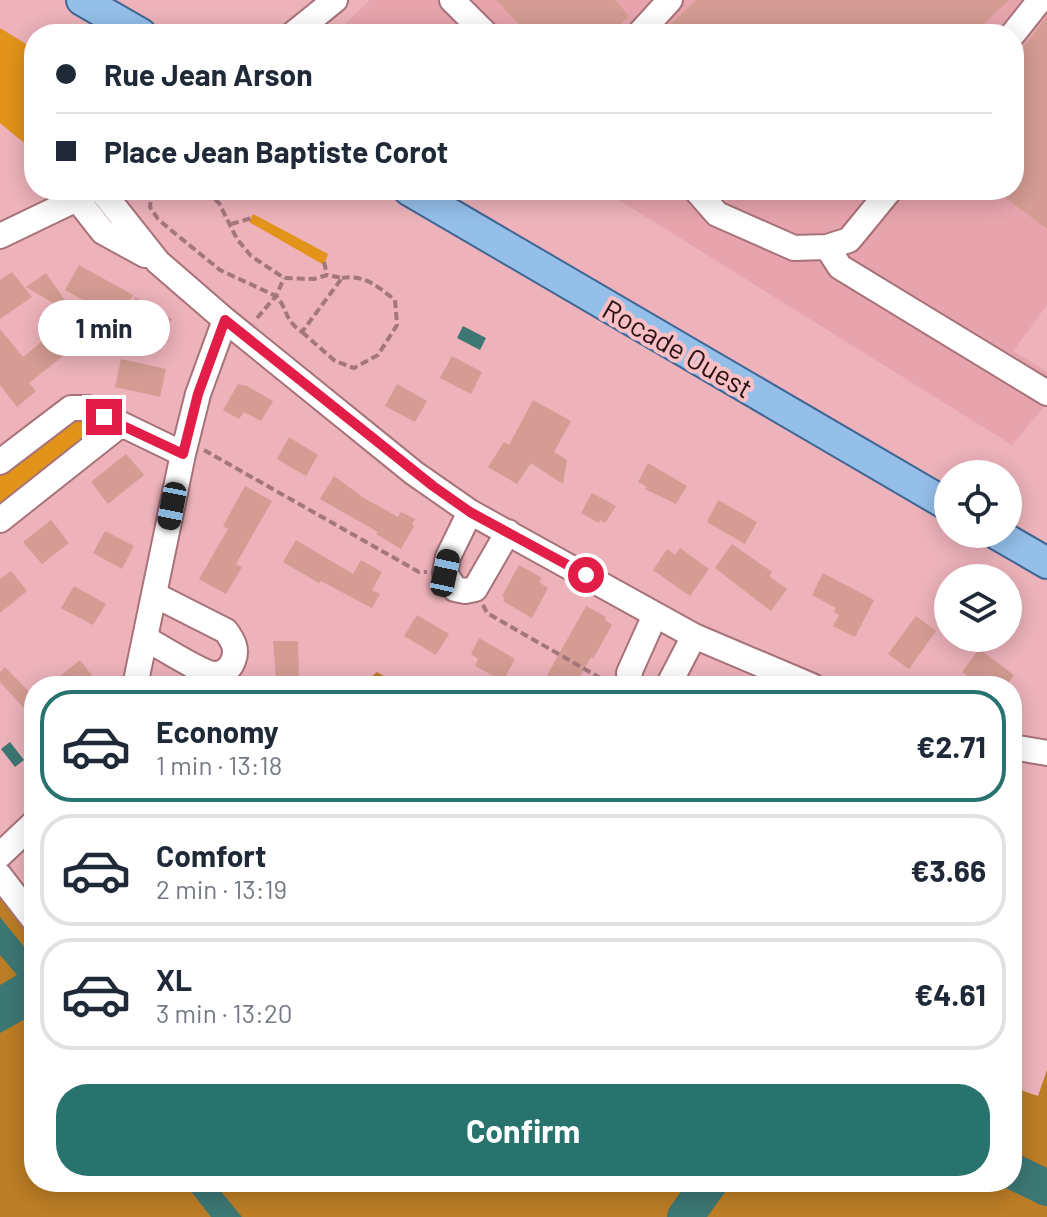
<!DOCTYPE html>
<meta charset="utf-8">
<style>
:root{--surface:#fff;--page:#f2f2f3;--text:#1f2937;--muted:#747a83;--line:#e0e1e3;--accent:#29736f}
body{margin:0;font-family:Barlow,sans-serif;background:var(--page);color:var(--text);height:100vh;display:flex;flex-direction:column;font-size:30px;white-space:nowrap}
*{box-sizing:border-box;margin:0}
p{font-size:26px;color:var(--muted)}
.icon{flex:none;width:44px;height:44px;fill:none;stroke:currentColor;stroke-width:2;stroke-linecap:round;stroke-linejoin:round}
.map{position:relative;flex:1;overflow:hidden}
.sheet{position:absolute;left:24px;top:676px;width:998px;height:516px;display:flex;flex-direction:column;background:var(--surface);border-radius:32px;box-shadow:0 4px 20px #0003}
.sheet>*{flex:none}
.guide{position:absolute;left:24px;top:24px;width:1000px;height:176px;border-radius:32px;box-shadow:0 4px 20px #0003;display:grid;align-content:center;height:176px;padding:0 32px;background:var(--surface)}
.buttons{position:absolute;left:934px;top:460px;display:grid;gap:16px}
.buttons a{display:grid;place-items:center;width:88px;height:88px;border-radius:50%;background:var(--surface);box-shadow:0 4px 20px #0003;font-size:40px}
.end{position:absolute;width:36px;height:36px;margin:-18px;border:10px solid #e11d48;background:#fff;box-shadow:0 0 0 4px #fff}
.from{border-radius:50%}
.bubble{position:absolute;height:56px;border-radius:28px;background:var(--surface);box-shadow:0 4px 20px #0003;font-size:26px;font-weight:700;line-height:56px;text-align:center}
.car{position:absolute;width:24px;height:48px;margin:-24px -12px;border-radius:10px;box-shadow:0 0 6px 2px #0007;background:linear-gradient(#222 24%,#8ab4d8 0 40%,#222 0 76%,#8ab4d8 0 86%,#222 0)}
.guide b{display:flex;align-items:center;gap:28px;height:76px;font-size:30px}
.guide b+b{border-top:2px solid var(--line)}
.guide i{width:20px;height:20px;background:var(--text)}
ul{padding:14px 0 0;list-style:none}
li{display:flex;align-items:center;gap:24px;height:112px;margin:0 16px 12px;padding:0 16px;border:4px solid var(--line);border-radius:32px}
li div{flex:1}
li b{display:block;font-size:30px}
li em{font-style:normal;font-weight:700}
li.current{border-color:var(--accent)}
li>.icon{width:72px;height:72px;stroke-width:1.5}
.action{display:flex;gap:16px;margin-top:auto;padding:16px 32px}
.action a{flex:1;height:92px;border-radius:32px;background:var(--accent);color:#fff;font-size:32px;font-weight:700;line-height:92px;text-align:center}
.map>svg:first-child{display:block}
</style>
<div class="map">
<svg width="1047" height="1217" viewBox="0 0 1047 1217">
<rect width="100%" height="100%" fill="#edb2ba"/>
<path fill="#e7a4ad" d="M370,0H1047V305L1013,351L1047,372V403L1012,445L603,190H1014V34H353L342,27Z"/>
<path fill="#e2931a" d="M0,28L34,49V151L0,123Z
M253,214L328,254L324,265L249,222Z
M85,417L90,423L91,436L0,513V470L67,418Z"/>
<path fill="#bb7d25" d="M377,672L400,686H361Z
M0,895L34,936V1182H1012V1087L1038,1096L1047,1070V1217H0Z"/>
<path fill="#3c7774" d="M463,326L486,338L480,350L457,338Z
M10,742L24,760L15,767L1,749Z
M0,917L34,959V1014L0,1033V985L17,975L0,955Z
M184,1182H213L242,1217H211Z"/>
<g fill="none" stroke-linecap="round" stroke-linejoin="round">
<path stroke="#3c7774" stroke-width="36" d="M1012,1171L1047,1188
M685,1217L710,1182"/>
</g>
<path fill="#d49c92" d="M496,0H615L629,16L610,34H528Z
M696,0H1009L973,34H660Z
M1047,16V229L995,190H1014V61Z
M79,265L133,295L120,317L114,313L112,316L65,290Z
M12,272L32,297L0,319V280Z
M46,273L77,317L26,287Z
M135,297L172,319L160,340L129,322Z
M0,329L23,357L57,329L73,348L29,383L36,391L17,407L0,385Z
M452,356L482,372L471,394L440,378Z
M121,359L166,369L160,397L115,387Z
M238,384L247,386L273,401L261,421L244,412L239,419L223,410Z
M397,384L427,401L415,422L385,406Z
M533,400L571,421L554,452L567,460L563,484L531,463L517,484L488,467L504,442L509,445Z
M289,437L318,455L306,476L277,459Z
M126,454L144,475L108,504L91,482Z
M648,463L687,486L676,504L645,489L647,487L638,482Z
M334,476L364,498L398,517L401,512L415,519L412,524L414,526L401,549L376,534L378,532L320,499Z
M245,486L272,501L236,564L242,567L226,594L199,579L228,529L223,526Z
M592,493L616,506L605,523L600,520L599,523L581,513Z
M718,500L757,522L745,544L707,522Z
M51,520L69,543L42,564L23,542Z
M105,531L134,546L122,569L93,553Z
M296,540L353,574L361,560L382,572L372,590L380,594L372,608L321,581L319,583L283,562Z
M732,544L772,572L769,576L787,589L771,611L715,568Z
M680,548L709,569L690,596L653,570L667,549L675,555Z
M519,565L542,578L539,582L548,588L532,618L503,601L505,598L502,596Z
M11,571L27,591L0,613V579Z
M823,573L874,600L855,637L833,626L839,615L834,612L836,608L812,595Z
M74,586L106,604L93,625L61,608Z
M586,606L606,617L605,620L612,625L593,659L591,657L575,686H541Z
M417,615L449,634L436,655L404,636Z
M916,616L936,631L909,669L888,654Z
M479,638L515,659L503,681L475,666L478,659L471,654Z
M273,641H298L299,679L276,680Z
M979,649L1014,675L1006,686H981L962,672Z
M80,660L100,686H48Z
M5,667L34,697V719L0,682V672Z"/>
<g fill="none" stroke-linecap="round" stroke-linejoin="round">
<g stroke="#a87279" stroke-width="28">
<path id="minor" d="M452,0L486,34
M293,34L335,0
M639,34L670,0
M1013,34L1040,0
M101,190L158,262L225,320L414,473L470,512L694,636L812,686
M696,190L717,214L794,248L827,247L849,240L890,190
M77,199L103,232L145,255
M0,236L77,199L90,190
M827,247L840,267L1047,393
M0,462L71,408H88L183,454
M470,512L448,557L445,573L455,589L465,591L475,589L508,532
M0,520L120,425
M146,639C160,646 201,673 214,674C223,674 230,669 233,661C238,649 233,641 226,631L155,595
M135,686L183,454L198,394L225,320
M632,686L629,673L655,615
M668,686L694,636
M1012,747L1047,753
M0,855L34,823
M0,876L34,920"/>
</g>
<g stroke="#3f6695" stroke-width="34">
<path id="major" d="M82,0L141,34
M409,190L948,505
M997,534L1047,563"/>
</g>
<path stroke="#a4777d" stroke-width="4" stroke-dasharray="8 4" stroke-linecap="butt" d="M152,190L150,207L158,219L172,231L220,270L276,296C289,310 283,319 302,332L342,278L327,275L314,279L284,278L251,256L237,239L219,203L204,190
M231,224L252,218
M324,262L327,275
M257,318L276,296L284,278
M302,332L335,361L354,368L378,355L397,325L395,300C378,287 365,274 342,278
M204,450L419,572H427
M483,605L487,613L609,683L611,681"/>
<use href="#minor" stroke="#fff" stroke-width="24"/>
<use href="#major" stroke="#94bfe9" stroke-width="30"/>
</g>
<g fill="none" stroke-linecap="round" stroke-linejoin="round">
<path stroke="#e11d48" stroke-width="10" d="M104,417L183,454L198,394L225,320L433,486L470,512L586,575"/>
</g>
<g text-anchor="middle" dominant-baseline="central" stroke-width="8" stroke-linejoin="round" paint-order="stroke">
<g font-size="28" fill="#261114" stroke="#fbbfc6">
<text transform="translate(678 348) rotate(30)">Rocade Ouest</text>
</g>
</g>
</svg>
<div class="buttons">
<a><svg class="icon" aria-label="locate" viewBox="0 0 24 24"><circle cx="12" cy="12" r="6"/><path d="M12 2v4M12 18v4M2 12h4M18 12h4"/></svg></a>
<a><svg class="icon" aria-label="layers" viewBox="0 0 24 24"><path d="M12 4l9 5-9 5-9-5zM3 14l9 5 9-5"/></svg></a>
</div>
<i class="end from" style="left:586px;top:575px"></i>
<i class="end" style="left:104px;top:417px"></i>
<div class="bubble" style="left:38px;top:300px;width:132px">1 min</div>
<i class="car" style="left:172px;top:506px;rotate:191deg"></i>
<i class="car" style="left:445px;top:573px;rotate:12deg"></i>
<div class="guide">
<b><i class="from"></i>Rue Jean Arson</b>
<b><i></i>Place Jean Baptiste Corot</b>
</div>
<section class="sheet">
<ul>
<li class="current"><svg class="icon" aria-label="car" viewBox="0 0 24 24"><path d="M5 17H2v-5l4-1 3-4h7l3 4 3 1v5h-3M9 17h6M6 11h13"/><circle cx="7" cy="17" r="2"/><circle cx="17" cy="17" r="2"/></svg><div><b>Economy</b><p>1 min · 13:18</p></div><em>€2.71</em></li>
<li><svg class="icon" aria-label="car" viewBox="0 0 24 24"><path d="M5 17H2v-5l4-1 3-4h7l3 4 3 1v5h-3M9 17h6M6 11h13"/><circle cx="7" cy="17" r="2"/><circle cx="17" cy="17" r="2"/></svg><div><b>Comfort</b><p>2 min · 13:19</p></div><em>€3.66</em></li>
<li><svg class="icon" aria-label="car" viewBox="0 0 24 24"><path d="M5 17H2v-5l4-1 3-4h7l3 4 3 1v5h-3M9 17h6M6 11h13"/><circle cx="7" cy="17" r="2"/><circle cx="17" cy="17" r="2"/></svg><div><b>XL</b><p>3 min · 13:20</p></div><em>€4.61</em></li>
</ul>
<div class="action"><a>Confirm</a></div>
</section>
</div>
